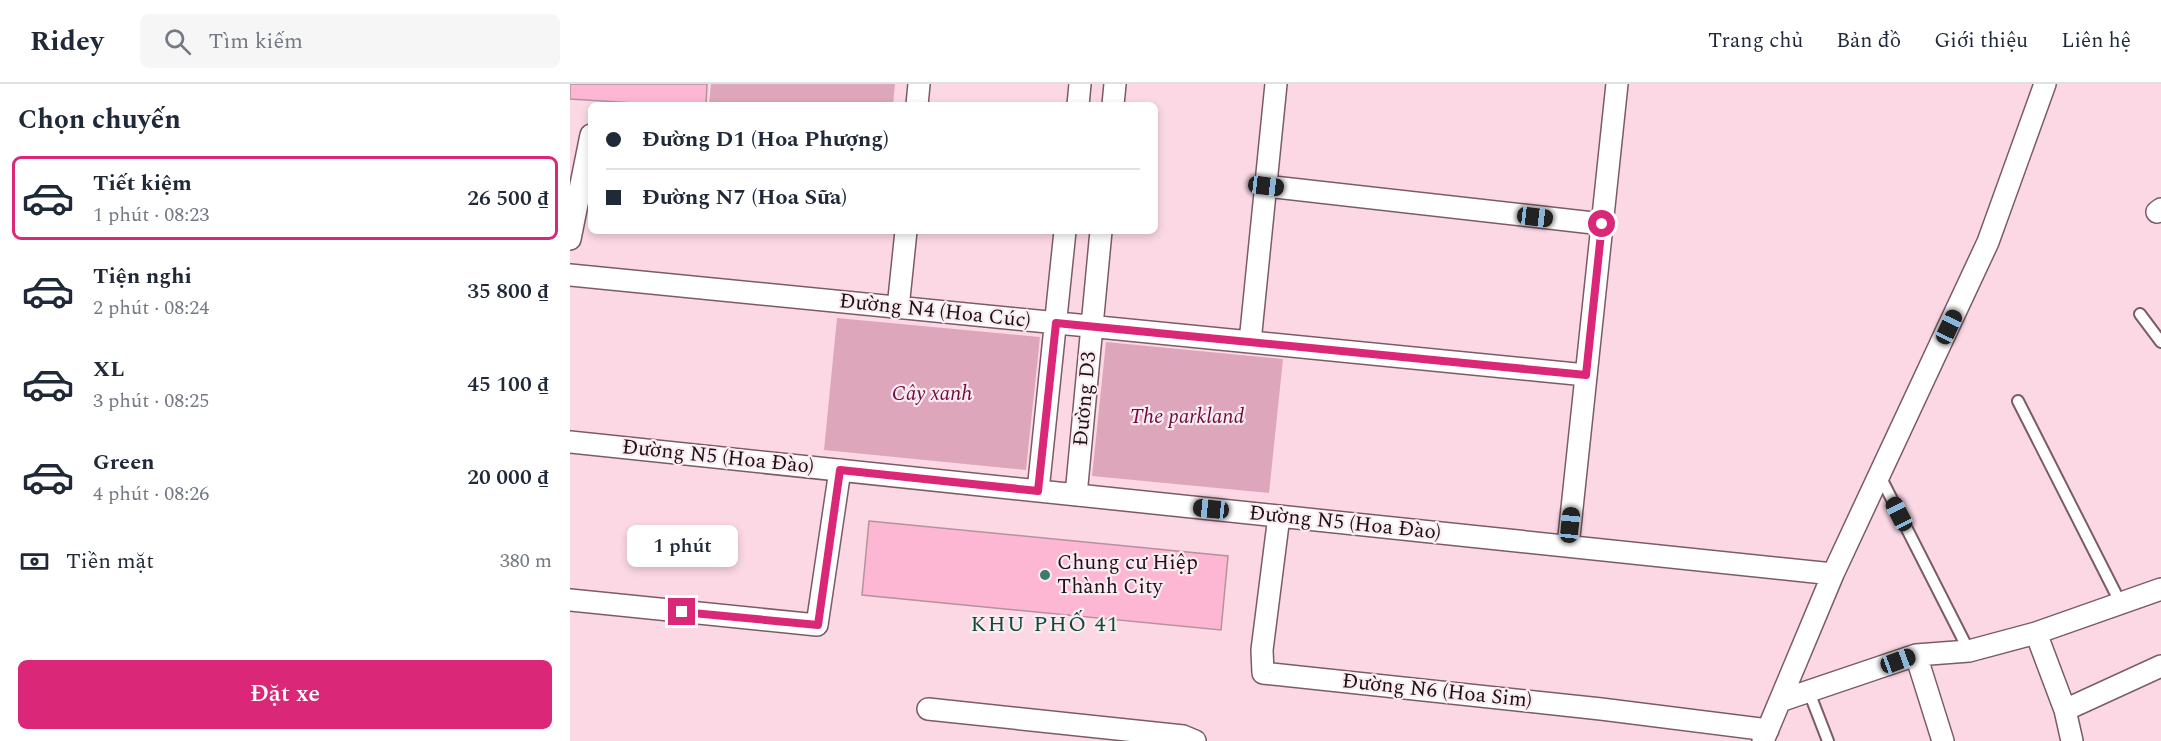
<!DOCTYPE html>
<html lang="vi">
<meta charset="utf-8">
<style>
:root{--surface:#fff;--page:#f6f6f7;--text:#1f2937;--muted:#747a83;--line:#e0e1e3;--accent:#db2777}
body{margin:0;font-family:Spectral,serif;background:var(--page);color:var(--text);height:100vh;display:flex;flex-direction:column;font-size:22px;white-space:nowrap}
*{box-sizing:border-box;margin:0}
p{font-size:20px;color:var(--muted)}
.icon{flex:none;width:33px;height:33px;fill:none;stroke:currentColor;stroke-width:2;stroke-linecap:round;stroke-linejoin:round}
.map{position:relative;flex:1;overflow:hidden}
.sheet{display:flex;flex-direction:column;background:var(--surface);width:570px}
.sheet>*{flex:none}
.top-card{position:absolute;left:18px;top:18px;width:570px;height:132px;border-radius:9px;box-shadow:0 3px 9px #0003;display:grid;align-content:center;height:132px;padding:0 18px;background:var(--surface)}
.end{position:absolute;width:27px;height:27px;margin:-14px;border:8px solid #db2777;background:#fff;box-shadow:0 0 0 3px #fff}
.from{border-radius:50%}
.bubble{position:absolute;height:42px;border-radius:9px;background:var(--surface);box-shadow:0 3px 9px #0003;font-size:20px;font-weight:600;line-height:42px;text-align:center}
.car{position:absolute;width:18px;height:36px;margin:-18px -9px;border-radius:8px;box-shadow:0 0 4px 2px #0007;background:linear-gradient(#222 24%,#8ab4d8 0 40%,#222 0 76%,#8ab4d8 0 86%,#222 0)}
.top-card b{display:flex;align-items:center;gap:21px;height:57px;font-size:22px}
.top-card b+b{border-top:2px solid var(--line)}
.top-card i{width:15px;height:15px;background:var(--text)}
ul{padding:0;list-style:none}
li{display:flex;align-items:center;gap:18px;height:84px;margin:0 12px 9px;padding:0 6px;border:3px solid transparent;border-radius:9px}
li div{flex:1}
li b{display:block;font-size:22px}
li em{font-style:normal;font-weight:600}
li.current{border-color:var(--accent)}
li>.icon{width:54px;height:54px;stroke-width:1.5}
h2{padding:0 18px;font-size:27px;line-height:72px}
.pay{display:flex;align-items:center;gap:15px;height:66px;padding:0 18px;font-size:22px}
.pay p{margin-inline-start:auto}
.button{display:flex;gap:12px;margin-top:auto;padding:12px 18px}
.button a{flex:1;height:69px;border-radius:9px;background:var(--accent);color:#fff;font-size:24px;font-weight:600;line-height:69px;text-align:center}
header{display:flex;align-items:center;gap:36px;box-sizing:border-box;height:84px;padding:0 30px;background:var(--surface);border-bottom:2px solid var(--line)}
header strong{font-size:28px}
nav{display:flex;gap:33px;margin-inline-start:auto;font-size:21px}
.search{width:420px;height:54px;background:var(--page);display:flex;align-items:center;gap:15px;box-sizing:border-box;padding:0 21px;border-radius:9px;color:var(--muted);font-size:22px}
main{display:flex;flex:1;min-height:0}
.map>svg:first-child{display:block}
</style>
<header>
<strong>Ridey</strong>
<div class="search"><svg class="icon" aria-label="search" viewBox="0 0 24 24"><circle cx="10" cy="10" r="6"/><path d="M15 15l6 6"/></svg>Tìm kiếm</div>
<nav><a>Trang chủ</a><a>Bản đồ</a><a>Giới thiệu</a><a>Liên hệ</a></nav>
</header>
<main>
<section class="sheet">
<h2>Chọn chuyến</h2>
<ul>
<li class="current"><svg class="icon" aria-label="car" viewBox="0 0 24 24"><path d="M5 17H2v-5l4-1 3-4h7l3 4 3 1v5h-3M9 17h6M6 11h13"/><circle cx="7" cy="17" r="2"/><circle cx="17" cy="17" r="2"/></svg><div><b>Tiết kiệm</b><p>1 phút · 08:23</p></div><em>26 500 ₫</em></li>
<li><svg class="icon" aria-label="car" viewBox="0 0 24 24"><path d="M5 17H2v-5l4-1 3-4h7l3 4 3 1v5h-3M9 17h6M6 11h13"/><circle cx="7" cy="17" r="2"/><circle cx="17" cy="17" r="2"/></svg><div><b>Tiện nghi</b><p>2 phút · 08:24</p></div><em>35 800 ₫</em></li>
<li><svg class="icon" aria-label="car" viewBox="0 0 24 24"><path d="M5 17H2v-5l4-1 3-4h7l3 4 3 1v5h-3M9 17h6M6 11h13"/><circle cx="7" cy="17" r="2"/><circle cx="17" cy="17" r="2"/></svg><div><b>XL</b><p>3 phút · 08:25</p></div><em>45 100 ₫</em></li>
<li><svg class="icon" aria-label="car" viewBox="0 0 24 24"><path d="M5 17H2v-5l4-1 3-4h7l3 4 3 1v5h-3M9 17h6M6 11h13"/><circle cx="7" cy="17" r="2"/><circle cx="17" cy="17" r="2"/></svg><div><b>Green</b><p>4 phút · 08:26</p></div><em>20 000 ₫</em></li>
</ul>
<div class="pay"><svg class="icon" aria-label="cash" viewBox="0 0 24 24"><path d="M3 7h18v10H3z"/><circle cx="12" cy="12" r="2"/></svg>Tiền mặt<p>380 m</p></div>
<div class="button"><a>Đặt xe</a></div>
</section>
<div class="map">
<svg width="1591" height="657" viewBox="0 0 1591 657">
<rect width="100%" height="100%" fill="#fcd8e5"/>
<path fill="#dea6bb" d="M141,0H325L323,21H139Z
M267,234L470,253L456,386L254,366Z
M536,258L713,275L699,409L522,392Z"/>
<path fill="#feb7d2" stroke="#b4929e" stroke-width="1.5" d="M0,0H137L136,21H96L0,15Z
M299,437L658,472L651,546L292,511Z"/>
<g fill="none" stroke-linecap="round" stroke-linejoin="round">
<g stroke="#7b5b67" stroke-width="14">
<path id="service" d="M1570,230L1591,258
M1448,317L1551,520
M1310,392L1399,567
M1239,608L1258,657"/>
</g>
<g stroke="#7b5b67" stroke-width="24">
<path id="minor" d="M347,21L349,0
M508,21L510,0
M543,21L545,0
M696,102L1032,140
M1587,128L1591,125
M0,155L21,51
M0,191L1016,291
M328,224L336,147
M680,258L706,0
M0,358L1263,490
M468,407L495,147
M506,411L531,147
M709,432L692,566L693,589L1031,625L1198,646
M998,462L1047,0
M0,516L247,541L270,386
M1466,549L1495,626
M1346,571L1373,657
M1210,617L1346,571L1399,567L1466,549L1591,505
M358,625L613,652L625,657
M1193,657L1263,490L1418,158L1475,0
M1502,657L1495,626L1591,582"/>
</g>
<use href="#service" stroke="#fff" stroke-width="10"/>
<use href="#minor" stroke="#fff" stroke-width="21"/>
</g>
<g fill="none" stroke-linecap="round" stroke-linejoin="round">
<path stroke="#db2777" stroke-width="8" d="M112,528L248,541L270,386L468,407L486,239L1016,291L1032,140"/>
</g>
<circle fill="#3a7b6b" stroke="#fbecf1" stroke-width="2" cx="475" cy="491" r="6"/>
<g text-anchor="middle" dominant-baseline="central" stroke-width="4.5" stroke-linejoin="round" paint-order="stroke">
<g font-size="21" fill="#1d1116" stroke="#fbecf1">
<text transform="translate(365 227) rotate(6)">Đường N4 (Hoa Cúc)</text>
<text transform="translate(515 315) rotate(-85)">Đường D3</text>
<text transform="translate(148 373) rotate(6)">Đường N5 (Hoa Đào)</text>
<text transform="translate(775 439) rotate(6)">Đường N5 (Hoa Đào)</text>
<text transform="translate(867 607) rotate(6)">Đường N6 (Hoa Sim)</text>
</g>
<g font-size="21" font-style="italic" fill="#700942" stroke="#fbecf1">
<text x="362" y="310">Cây xanh</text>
<text x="617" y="333">The parkland</text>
</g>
<g font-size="21" fill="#1d1116" stroke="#fbecf1" text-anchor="start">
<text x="487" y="479">Chung cư Hiệp<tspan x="487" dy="24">Thành City</tspan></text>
</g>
<g font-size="22" letter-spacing="1.5" fill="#11483c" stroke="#fbecf1">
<text x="475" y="540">KHU PHỐ 41</text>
</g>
</g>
</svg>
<i class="end from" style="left:1032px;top:140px"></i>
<i class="end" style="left:112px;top:528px"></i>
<div class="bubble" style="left:57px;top:441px;width:111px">1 phút</div>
<i class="car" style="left:696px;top:102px;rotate:97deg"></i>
<i class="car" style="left:965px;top:133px;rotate:97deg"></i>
<i class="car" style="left:1379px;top:243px;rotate:25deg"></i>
<i class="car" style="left:641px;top:425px;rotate:276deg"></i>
<i class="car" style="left:1329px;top:430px;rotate:333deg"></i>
<i class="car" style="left:1000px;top:441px;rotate:6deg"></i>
<i class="car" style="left:1328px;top:577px;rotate:70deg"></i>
<div class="top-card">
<b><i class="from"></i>Đường D1 (Hoa Phượng)</b>
<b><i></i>Đường N7 (Hoa Sữa)</b>
</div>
</div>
</main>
